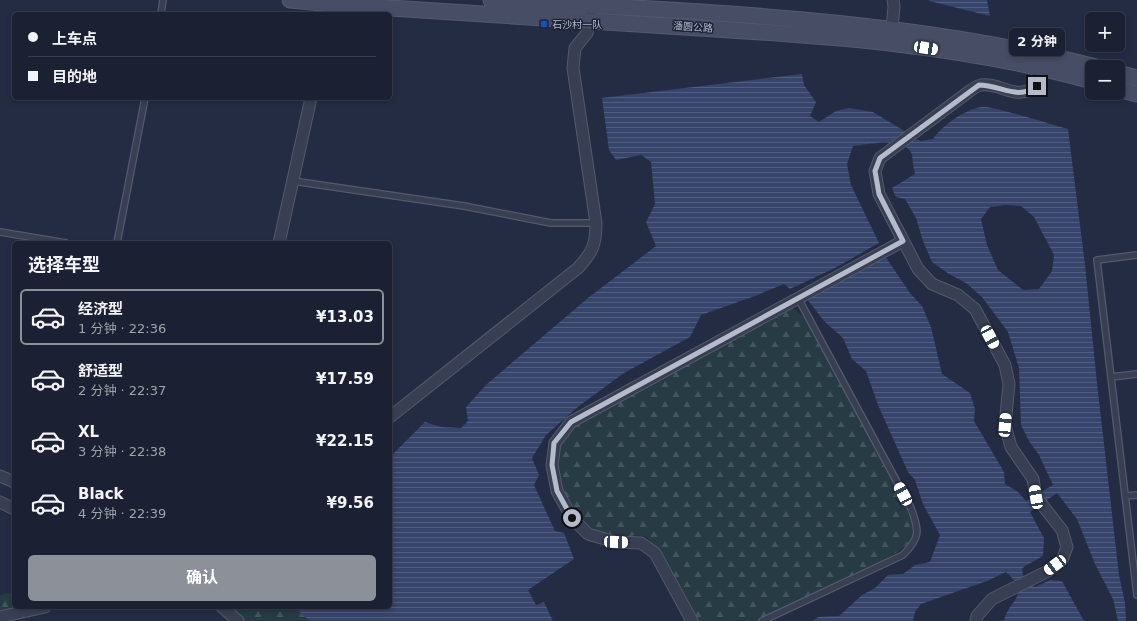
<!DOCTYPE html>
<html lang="zh">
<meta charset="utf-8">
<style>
:root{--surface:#1b2132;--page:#24293a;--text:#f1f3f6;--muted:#a0a3ac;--line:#393e4d;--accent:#8c9099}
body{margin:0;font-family:"DejaVu Sans","Noto Sans SC",sans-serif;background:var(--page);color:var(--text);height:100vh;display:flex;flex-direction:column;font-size:15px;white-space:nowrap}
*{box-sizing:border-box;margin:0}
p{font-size:13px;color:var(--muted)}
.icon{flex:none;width:22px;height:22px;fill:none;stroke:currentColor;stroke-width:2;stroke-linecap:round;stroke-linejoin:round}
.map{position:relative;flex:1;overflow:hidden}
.panel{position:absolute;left:12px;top:241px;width:380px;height:368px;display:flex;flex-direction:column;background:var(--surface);border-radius:6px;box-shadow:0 2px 6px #0003,0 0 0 1px var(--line)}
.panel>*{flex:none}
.guide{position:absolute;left:12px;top:12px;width:380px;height:88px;border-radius:6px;box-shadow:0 2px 6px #0003,0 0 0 1px var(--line);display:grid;align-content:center;height:88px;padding:0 16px;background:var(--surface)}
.buttons{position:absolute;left:1085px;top:12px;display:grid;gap:8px}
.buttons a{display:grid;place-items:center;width:40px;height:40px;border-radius:6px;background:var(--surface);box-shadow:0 2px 6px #0003,0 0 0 1px var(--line);font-size:20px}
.end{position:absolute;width:18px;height:18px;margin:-9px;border:5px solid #b6bbcc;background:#111;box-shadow:0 0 0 2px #111}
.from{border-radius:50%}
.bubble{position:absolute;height:28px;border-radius:6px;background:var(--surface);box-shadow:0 2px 6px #0003,0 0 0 1px var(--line);font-size:13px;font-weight:700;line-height:28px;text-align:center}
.car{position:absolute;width:12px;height:24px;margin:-12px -6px;border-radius:5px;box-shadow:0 0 3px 1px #0007;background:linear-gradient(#fff 24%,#345 0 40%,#fff 0 76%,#345 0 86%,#fff 0)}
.guide b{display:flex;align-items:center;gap:14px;height:38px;font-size:15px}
.guide b+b{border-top:1px solid var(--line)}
.guide i{width:10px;height:10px;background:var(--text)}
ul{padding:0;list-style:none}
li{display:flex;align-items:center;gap:12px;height:56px;margin:0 8px 6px;padding:0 8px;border:2px solid transparent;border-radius:6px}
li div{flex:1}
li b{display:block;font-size:15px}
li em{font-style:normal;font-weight:700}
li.active{border-color:var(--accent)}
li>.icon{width:36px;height:36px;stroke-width:1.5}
h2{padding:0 16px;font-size:18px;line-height:48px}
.action{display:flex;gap:8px;margin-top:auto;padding:8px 16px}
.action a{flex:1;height:46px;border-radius:6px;background:var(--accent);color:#fff;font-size:16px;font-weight:700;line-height:46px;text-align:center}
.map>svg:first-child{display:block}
</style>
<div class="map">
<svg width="1137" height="621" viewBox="0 0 1137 621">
<defs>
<pattern id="forest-firs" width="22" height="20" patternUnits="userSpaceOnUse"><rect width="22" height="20" fill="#263b43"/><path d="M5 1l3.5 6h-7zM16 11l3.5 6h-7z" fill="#43555d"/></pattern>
<pattern id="water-rules" width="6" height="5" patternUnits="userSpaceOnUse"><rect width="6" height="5" fill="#37446b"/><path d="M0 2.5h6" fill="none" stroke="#525d7f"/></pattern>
</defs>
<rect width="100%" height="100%" fill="#242c43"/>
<path fill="url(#forest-firs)" d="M777,307L793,308L808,321L921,533L899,551L847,583L771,621H699L661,556L647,537L635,535L614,541L596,538L566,502L553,462L563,440L578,422Z
M14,592V607H50L0,619V595Z
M228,607H294L310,621H244Z"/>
<path fill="url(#water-rules)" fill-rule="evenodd" d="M929,0H987L990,16L929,1Z
M802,74L804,85L816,102L810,116L819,122L836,111L849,108L873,112L906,132L912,138L921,141L933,139C943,125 964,110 981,107C989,105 1054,125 1068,129L1085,265L1097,383L1119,575L1125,603L1126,621H1118L1113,599L1095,564L1077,519L1057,493L1030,512L1044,538L1043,556L1025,566L1022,569C1023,578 1026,584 1035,587L1050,580L1062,581L1084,621H1004C1008,599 1033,596 1006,572L987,581L921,604L915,612L913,621H813L818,617L839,616L862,595L875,588L888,575L903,574L915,565L930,562L940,535L923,504L915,480L908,472L878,405L866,371L852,359L843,338L824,321L807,299L885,256L910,293L922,306L931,327L942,374L970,393L975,409L974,421L1004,472L1005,484L1018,492L1026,501L1053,485L1039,455L1029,441L1021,425L1019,368L1008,332L982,297L966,283L949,274L932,262L923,241L916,218L905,199L896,197L892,188L915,174C913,167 913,162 912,155C906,135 867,145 853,146L847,164L851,185L879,243L835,268L790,289L784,284L755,296L701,315L690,337L624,373L579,406L546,435L532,458L539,475L534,485L555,531L564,533L574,559L528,590L536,605L544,602L553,621H310L294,607H390V457L425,422L441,427L461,428L468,421L466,407L487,384L588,298L656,246L646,222L655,204L651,162L641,155L616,160L609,150L602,98ZM1005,205L1021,206L1034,217L1054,255L1052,271L1039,289L1023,290L998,270L987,245L981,219L990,207Z"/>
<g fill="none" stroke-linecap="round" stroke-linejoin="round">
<g stroke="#545a6c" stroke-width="8">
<path id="service" d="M161,14L163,0
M293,181L464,206L551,223H596
M0,232L66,243
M117,243L145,98
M1137,255L1097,260L1137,595
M1111,377L1137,374
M1125,496L1137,495
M762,621L903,555C921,537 919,531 911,508L798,298"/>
</g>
<g stroke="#545a6c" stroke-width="13">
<path id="minor" d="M892,29L894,6L893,0
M279,243L311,98
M390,417L578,268C593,252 596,244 596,223L573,68L575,48L587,33L591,14
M0,476L14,482
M0,502L14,509
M222,607L238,621
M0,617L45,607
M692,621L655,553L641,543L615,542L588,534L572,518L557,491L552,465L555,443L571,422L903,241
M976,621L977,616L992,599L1048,571L1062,560L1067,547L1062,530L1036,497L1033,479L1011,447L1005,425L1009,384L1005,365L975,309L958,295L932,284L918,269L879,194L875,171L880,158L967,93C971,90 976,86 981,85C1003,82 1015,103 1037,85L1039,68"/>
</g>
<g stroke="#545a6c" stroke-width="17">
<path id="secondary" d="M290,0L344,5C462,12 580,20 699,28C831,36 964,45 1092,81
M491,0C694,12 899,17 1096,67
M1118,73L1137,78
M1118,89L1137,94"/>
</g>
<use href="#service" stroke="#393f52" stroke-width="5.5"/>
<use href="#minor" stroke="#393f52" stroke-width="11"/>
<use href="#secondary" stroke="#464d65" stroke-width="15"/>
</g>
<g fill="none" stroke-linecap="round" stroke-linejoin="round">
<path stroke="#b6bbcc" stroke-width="5" d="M572,518L557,491L552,465L554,443L571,422L903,241L879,194L875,171L880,158L979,85C1001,85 1017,101 1037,86"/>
</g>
<rect fill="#1a4fb4" stroke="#1d2437" stroke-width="1.5" x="540" y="20" width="8" height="8" rx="2"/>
<g text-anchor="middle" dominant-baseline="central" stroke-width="3" stroke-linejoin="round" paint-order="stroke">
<g font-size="10" fill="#b6bbcc" stroke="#1d2437" text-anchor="start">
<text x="552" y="24">石沙村一队</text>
</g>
<g font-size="10" fill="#b6bbcc" stroke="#1d2437">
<text transform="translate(693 27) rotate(4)">潘圆公路</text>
</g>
</g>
</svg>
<div class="buttons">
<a>+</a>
<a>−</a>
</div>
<i class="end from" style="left:572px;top:518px"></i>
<i class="end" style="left:1037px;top:86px"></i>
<div class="bubble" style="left:1009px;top:28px;width:56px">2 分钟</div>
<i class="car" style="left:926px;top:48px;rotate:99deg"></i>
<i class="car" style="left:990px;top:337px;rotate:152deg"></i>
<i class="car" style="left:1005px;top:425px;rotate:5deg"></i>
<i class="car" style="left:903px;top:494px;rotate:332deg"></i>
<i class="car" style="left:1036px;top:497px;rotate:350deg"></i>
<i class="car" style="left:616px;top:542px;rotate:92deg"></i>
<i class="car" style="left:1055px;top:565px;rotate:233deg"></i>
<div class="guide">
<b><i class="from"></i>上车点</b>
<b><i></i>目的地</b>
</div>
<section class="panel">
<h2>选择车型</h2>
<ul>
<li class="active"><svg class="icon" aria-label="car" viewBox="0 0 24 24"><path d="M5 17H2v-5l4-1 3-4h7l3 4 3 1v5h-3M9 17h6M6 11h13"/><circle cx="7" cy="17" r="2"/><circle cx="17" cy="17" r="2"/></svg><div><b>经济型</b><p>1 分钟 · 22:36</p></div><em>¥13.03</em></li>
<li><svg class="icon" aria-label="car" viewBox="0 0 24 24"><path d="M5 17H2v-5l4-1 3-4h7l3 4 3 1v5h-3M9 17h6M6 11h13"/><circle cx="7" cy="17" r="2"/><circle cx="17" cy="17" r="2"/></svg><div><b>舒适型</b><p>2 分钟 · 22:37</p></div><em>¥17.59</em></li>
<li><svg class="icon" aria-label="car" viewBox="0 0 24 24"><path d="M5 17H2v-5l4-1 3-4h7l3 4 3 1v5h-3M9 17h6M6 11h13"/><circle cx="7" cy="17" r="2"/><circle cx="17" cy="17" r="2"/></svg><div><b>XL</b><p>3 分钟 · 22:38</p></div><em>¥22.15</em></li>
<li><svg class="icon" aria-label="car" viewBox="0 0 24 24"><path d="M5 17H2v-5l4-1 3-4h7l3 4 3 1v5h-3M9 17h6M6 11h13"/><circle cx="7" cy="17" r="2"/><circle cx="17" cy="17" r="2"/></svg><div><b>Black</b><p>4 分钟 · 22:39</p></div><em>¥9.56</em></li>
</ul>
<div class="action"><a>确认</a></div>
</section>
</div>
